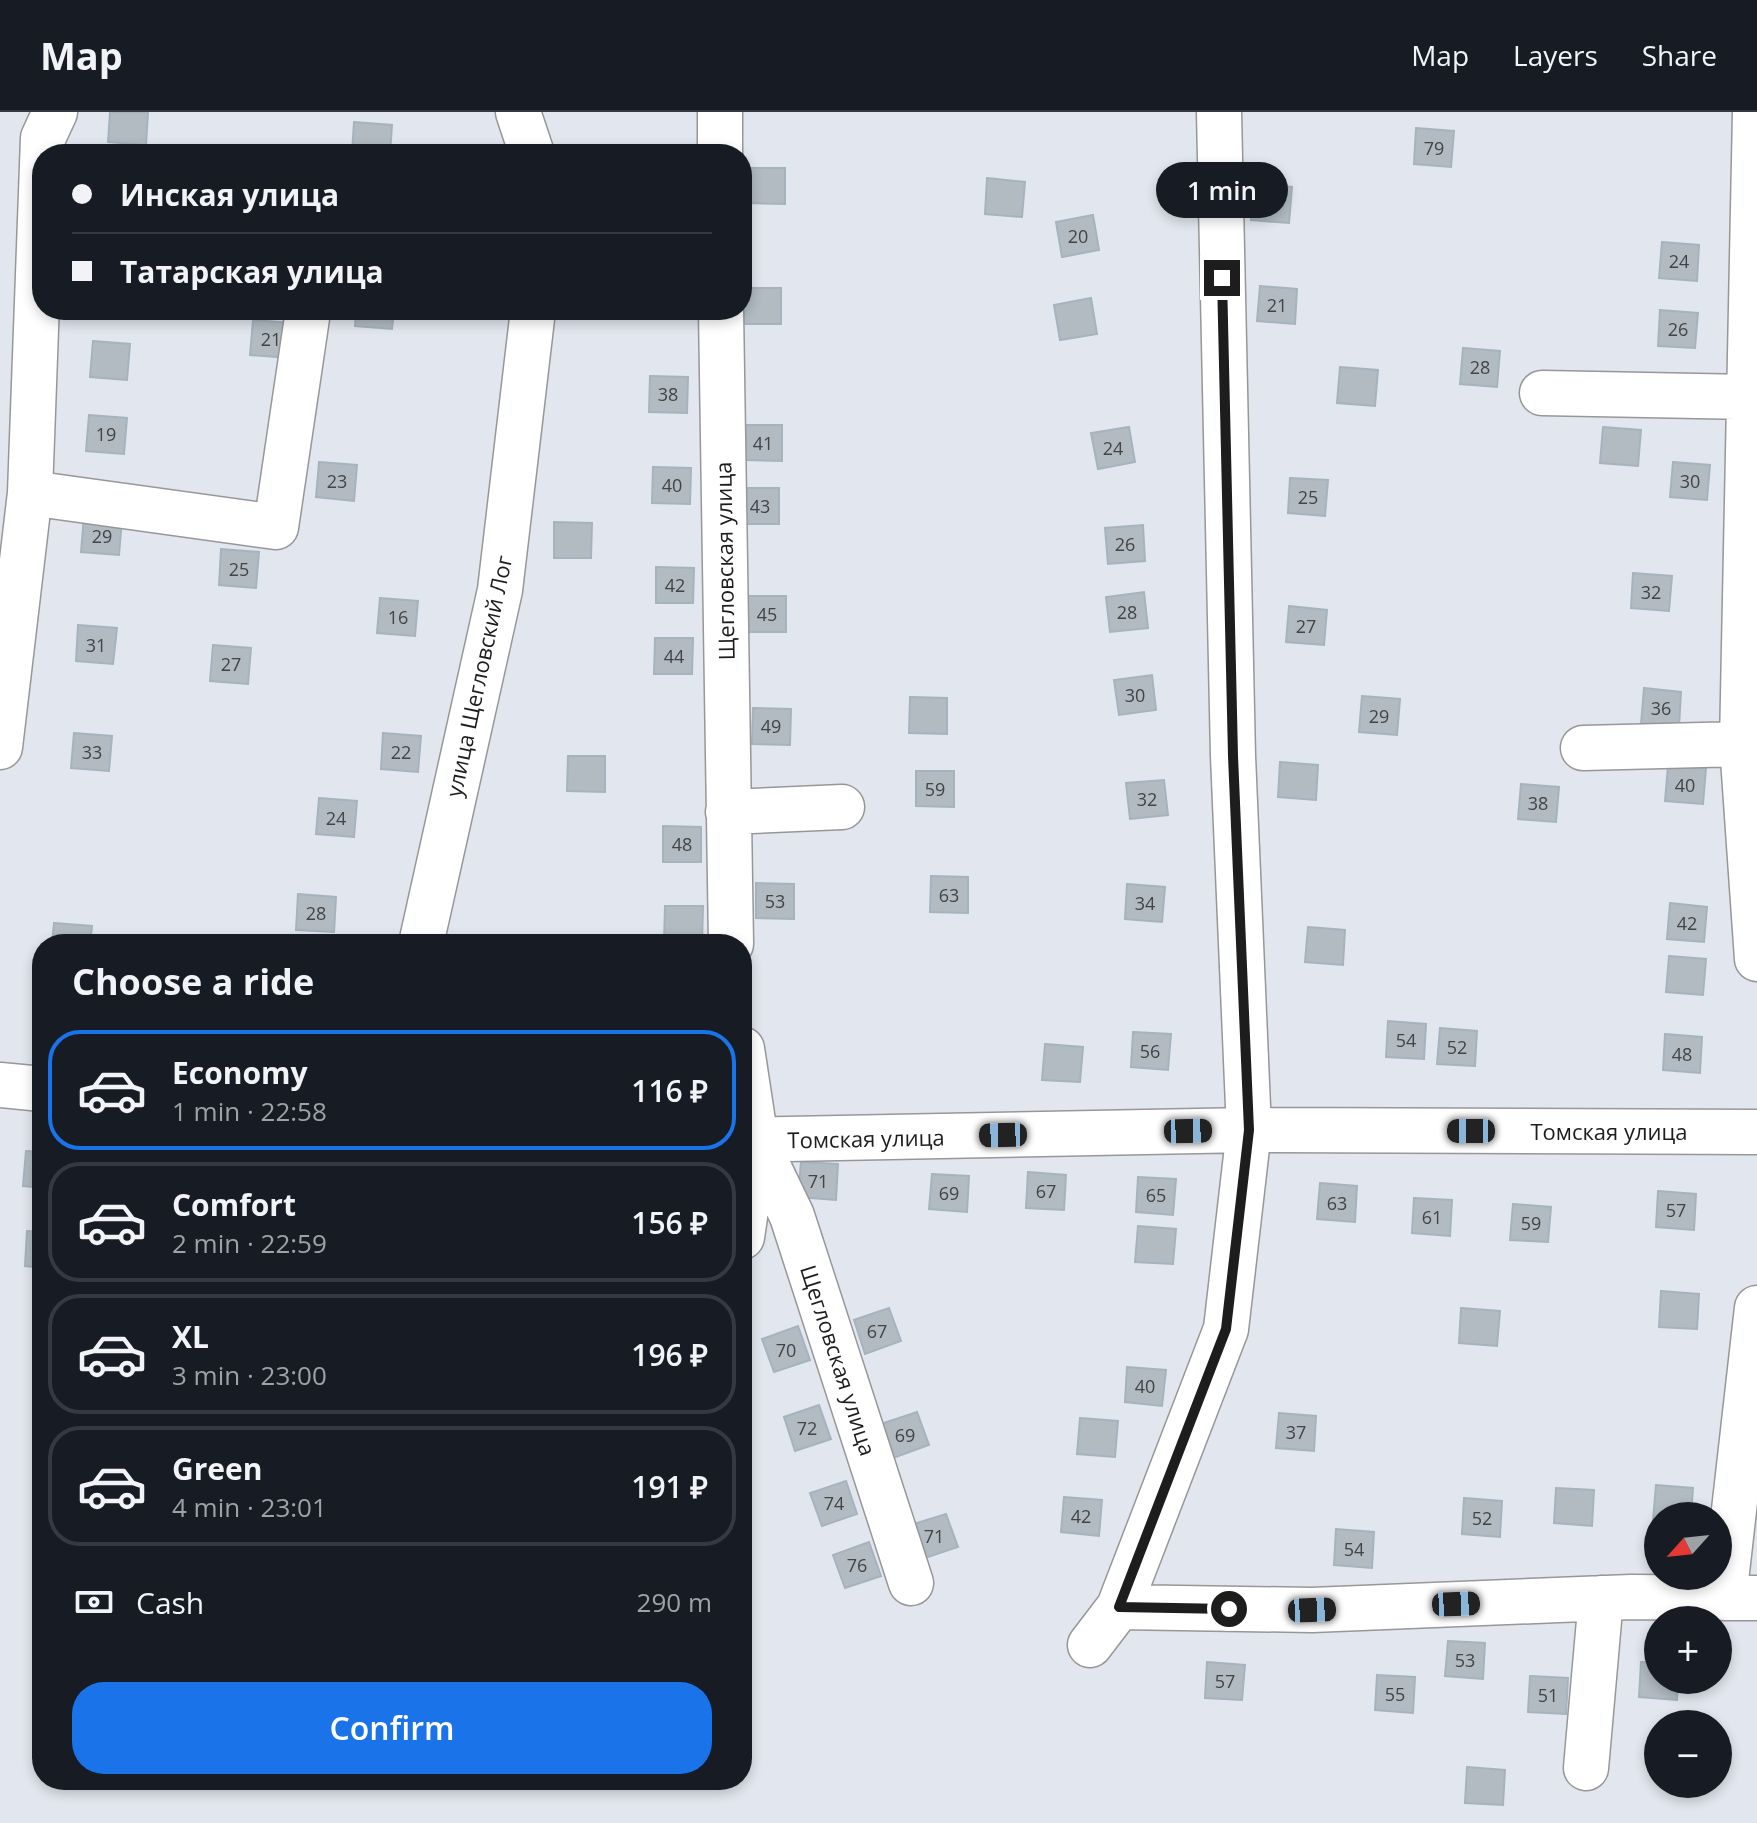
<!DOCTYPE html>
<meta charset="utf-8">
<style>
:root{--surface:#171b24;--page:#242831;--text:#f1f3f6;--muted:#9ea1a6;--line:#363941;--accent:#1a73e8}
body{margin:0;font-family:"Open Sans",sans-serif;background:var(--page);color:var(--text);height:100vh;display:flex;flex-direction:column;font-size:30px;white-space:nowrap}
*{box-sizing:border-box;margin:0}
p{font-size:26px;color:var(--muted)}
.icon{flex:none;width:44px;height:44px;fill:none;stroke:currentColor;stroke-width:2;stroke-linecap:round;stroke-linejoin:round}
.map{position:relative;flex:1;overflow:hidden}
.drawer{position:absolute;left:32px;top:822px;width:720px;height:856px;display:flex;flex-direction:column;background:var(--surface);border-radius:32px;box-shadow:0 4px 12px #0003}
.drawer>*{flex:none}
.hud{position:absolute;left:32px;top:32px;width:720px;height:176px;border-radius:32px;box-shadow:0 4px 12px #0003;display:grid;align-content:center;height:176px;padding:0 40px;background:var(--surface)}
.needle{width:52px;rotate:243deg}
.controls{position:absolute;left:1644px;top:1390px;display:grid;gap:16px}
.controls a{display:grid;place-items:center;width:88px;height:88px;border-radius:50%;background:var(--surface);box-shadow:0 4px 12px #0003;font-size:40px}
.end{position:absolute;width:36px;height:36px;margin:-18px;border:10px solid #1d1d1d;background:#fff;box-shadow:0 0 0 4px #fff}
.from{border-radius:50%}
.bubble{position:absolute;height:56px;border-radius:28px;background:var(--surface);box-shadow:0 4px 12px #0003;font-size:26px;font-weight:600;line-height:56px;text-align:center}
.car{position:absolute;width:24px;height:48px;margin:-24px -12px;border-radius:10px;box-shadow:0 0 6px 2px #0007;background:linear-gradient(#222 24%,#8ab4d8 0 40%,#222 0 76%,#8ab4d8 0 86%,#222 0)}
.hud b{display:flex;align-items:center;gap:28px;height:76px;font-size:30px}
.hud b+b{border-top:2px solid var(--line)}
.hud i{width:20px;height:20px;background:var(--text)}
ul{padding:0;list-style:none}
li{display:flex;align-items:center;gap:24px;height:120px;margin:0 16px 12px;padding:0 24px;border:4px solid var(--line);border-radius:32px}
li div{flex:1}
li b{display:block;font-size:30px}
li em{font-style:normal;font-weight:600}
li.active{border-color:var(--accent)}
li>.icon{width:72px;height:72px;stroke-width:1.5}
h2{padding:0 40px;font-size:36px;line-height:96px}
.pay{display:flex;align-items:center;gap:20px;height:88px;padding:0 40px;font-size:30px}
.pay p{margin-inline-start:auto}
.action{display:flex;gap:16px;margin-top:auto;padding:16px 40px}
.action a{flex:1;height:92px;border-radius:32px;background:var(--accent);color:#fff;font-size:32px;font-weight:600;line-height:92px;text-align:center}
header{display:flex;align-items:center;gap:48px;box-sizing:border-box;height:112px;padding:0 40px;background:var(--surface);border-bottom:2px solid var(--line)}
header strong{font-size:38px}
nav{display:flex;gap:44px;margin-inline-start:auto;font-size:28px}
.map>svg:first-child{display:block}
</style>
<header>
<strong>Map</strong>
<nav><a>Map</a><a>Layers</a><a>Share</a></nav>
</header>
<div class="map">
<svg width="1757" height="1711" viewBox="0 0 1757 1711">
<rect width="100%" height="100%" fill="#e2e6ee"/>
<path fill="#b2bbc2" stroke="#a5b3bf" stroke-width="2" d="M110,0H148L146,33L108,30Z
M354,10L392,13L390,42H352Z
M1416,16L1454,19L1451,55L1414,52Z
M748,56H785V92L747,91Z
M987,66L1025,70L1022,105L985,102Z
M1254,72L1292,75L1289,111L1251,108Z
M1093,103L1099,138L1062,145L1056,110Z
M1662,130L1699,133L1697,169L1659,166Z
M1260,174L1297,177L1295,212L1257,209Z
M743,176H781V212H744Z
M1091,186L1097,222L1060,228L1054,193Z
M356,198H394L392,217L355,214Z
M1660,198L1698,201L1695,236L1658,234Z
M253,208L291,211L288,246L250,243Z
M93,229L130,232L127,268L90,265Z
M1463,236L1500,239L1497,275L1460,272Z
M1340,255L1378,258L1375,294L1337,291Z
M650,264L688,265L687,301L649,300Z
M89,303L127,306L124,342L86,339Z
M745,313H782V349L745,348Z
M1129,315L1135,350L1098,357L1091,321Z
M1603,315L1641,318L1638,354L1600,351Z
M319,350L357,353L354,389L316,385Z
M1673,350L1710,353L1707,388L1670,385Z
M653,355L691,356L690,392L652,391Z
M1290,366L1328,368L1325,404L1288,401Z
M741,376H779V412H741Z
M84,404L122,407L119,443L81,440Z
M554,410L592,411L591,446H554Z
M1143,413L1145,449L1108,452L1105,416Z
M221,437L259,440L256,476L219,473Z
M656,455L694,456L693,491H656Z
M1633,461L1672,464L1669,499L1631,496Z
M1144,480L1148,516L1110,520L1106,485Z
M748,484H786V520H748Z
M380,486L418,489L415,524L377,521Z
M1289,494L1327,498L1324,533L1286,530Z
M78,513L117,516L113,552L76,549Z
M655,526H693L692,562H654Z
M213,533L251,536L248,572L210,569Z
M1152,563L1156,598L1119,603L1114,568Z
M1644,576L1681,580L1679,615L1641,612Z
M1362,584L1400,587L1397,623L1359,620Z
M910,585L947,586V622L909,621Z
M753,596L791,597L790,633L752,632Z
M74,621L112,624L109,659L71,656Z
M383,621L421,624L418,660L381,657Z
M568,644H605V680L567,679Z
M1280,650L1318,653L1316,688L1278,685Z
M1668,654L1706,656L1703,692L1665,689Z
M916,659H954V695L916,694Z
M1164,668L1168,703L1130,707L1126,671Z
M1521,672L1559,675L1556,710L1518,707Z
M319,686L357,689L354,725L316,722Z
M663,714L701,715V750H663Z
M931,764L968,765V801L930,800Z
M756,771L794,772V807L756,806Z
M1127,772L1165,775L1162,810L1125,807Z
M298,782L336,785L334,820L296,818Z
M1670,791L1707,795L1704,830L1667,827Z
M665,794H703L702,830H664Z
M54,811L92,814L90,832H52Z
M1308,815L1345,818L1343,853L1305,850Z
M1669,844L1706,847L1703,883L1666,880Z
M1388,909L1426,912L1424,947L1386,945Z
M1440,916L1477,919L1475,954L1437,952Z
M1133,920L1171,922L1168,958L1131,955Z
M1665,922L1702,925L1700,961L1663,958Z
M1045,932L1083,935L1080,970L1042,968Z
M26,1039L42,1040V1076L23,1074Z
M801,1050L838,1052L836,1088L798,1085Z
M1028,1060L1066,1063L1064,1098L1026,1096Z
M932,1062L969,1064L967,1100L929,1097Z
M1138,1065L1176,1067L1173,1103L1136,1100Z
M1320,1071L1357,1074L1355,1110L1317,1107Z
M1658,1079L1696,1082L1694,1118L1656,1115Z
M1414,1086L1452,1088L1450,1124L1412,1121Z
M1513,1092L1551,1095L1548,1130L1510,1128Z
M1138,1114L1176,1117L1173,1152L1135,1150Z
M27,1119L42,1120V1156L25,1154Z
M1661,1179L1699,1182L1697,1217L1659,1215Z
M889,1196L901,1229L865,1242L854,1208Z
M1461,1196L1500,1199L1497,1234L1459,1231Z
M798,1214L810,1248L774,1260L762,1227Z
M1127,1255L1166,1258L1162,1294L1125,1290Z
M819,1293L831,1327L795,1339L784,1305Z
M917,1300L929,1333L893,1346L881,1312Z
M1279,1301L1316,1304L1314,1339L1276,1336Z
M1080,1306L1118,1309L1115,1345L1077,1342Z
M846,1369L857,1402L822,1414L810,1381Z
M1656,1373L1693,1376L1691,1404H1658V1409H1653Z
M1556,1376L1594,1378L1592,1414L1554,1411Z
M1064,1385L1102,1388L1099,1424L1061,1420Z
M1464,1386L1502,1389L1500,1425L1462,1422Z
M946,1402L958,1435L922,1447L911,1413Z
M1336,1417L1374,1420L1372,1456L1334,1453Z
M869,1430L881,1464L845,1476L833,1443Z
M1448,1529L1485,1531L1483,1567L1445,1564Z
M1207,1550L1245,1553L1242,1588L1205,1586Z
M1641,1550L1658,1551V1568H1678L1677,1588L1639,1585Z
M1377,1563L1415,1565L1413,1601L1375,1598Z
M1530,1564L1568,1566L1566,1602L1528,1600Z
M1467,1655L1505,1658L1503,1693L1465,1691Z"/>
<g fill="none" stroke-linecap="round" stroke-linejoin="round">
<g stroke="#979797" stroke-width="47">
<path id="minor" d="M518,0L532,42
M1755,0L1742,632L1757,847
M720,42V0
M721,198L731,832
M1542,281L1749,285
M30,381L276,415L308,199
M0,635L30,381L43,26L55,0
M1583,636L1742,632
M728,700L842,695
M421,832L500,478L533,198
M742,937L756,1029L792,1104L911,1471
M0,973L42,977
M742,1028L1249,1018L1757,1020
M742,1125L756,1029
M1724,1486L1757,1196
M1119,1495L1312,1498L1631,1485L1757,1486
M1090,1533L1119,1495L1226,1217L1249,1018L1233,644L1219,0
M1586,1656L1601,1486"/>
</g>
<use href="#minor" stroke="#fff" stroke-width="44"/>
</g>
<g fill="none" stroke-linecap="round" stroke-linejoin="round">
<path stroke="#1d1d1d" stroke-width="10" d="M1222,166L1233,644L1249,1018L1226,1217L1119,1495L1229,1497"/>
</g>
<g text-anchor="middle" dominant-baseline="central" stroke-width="8" stroke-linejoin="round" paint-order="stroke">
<g font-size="18" fill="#424446">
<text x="1434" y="36">79</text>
<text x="1078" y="124">20</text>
<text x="1679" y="149">24</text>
<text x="1277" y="193">21</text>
<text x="1678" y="217">26</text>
<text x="271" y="227">21</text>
<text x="1480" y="255">28</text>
<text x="668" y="282">38</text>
<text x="106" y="322">19</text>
<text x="763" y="331">41</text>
<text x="1113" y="336">24</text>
<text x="337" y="369">23</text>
<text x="1690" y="369">30</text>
<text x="672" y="373">40</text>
<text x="1308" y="385">25</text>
<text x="760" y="394">43</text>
<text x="102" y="424">29</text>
<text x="1125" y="432">26</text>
<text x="239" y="457">25</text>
<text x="675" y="473">42</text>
<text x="1651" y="480">32</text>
<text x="1127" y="500">28</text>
<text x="767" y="502">45</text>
<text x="398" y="505">16</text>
<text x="1306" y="514">27</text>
<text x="96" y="533">31</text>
<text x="674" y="544">44</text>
<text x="231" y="552">27</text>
<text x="1135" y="583">30</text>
<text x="1661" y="596">36</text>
<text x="1379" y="604">29</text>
<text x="771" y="614">49</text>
<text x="92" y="640">33</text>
<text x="401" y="640">22</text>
<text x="1685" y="673">40</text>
<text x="935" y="677">59</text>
<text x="1147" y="687">32</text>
<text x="1538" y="691">38</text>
<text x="336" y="706">24</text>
<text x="682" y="732">48</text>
<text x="949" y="783">63</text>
<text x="775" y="789">53</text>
<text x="1145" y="791">34</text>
<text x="316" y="801">28</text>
<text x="1687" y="811">42</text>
<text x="1406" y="928">54</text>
<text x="1457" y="935">52</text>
<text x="1150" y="939">56</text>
<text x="1682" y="942">48</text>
<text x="818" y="1069">71</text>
<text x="1046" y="1079">67</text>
<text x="949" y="1081">69</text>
<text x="1156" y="1083">65</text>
<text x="1337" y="1091">63</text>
<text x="1676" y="1098">57</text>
<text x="1432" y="1105">61</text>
<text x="1531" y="1111">59</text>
<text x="877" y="1219">67</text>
<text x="786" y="1238">70</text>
<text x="1145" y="1274">40</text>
<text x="807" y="1316">72</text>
<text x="1296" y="1320">37</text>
<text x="905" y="1323">69</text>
<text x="834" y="1391">74</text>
<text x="1081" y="1404">42</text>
<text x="1482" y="1406">52</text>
<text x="934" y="1424">71</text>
<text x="1354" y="1437">54</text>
<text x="857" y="1453">76</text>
<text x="1465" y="1548">53</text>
<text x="1225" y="1569">57</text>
<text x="1395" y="1582">55</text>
<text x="1548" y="1583">51</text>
</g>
<g font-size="22" fill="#1d1d1d" stroke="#fff">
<text transform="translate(724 449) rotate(-91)">Щегловская улица</text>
<text transform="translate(478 564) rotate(-78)">улица Щегловский Лог</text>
<text x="1609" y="1019">Томская улица</text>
<text transform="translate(866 1026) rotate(-1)">Томская улица</text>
<text transform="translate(839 1248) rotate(72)">Щегловская улица</text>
</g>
</g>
</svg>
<div class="controls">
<a><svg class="needle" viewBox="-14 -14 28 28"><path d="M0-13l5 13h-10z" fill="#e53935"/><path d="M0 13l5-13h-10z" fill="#9ea1a6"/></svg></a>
<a>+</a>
<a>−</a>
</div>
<i class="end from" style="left:1229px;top:1497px"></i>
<i class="end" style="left:1222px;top:166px"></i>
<div class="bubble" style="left:1156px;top:50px;width:132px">1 min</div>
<i class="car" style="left:1188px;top:1019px;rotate:89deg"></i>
<i class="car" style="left:1471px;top:1019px;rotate:270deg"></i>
<i class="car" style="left:1003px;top:1023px;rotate:269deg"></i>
<i class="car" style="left:1456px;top:1492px;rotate:88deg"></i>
<i class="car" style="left:1312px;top:1498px;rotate:88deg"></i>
<div class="hud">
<b><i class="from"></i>Инская улица</b>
<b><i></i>Татарская улица</b>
</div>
<section class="drawer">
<h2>Choose a ride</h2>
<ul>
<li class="active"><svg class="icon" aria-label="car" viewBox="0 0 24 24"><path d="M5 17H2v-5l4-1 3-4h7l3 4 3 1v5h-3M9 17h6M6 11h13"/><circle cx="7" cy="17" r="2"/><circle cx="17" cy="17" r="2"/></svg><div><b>Economy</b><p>1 min · 22:58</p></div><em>116 ₽</em></li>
<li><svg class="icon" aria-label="car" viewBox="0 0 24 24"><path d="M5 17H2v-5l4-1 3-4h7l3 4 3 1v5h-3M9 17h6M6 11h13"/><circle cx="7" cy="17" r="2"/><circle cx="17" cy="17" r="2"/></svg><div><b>Comfort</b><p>2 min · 22:59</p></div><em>156 ₽</em></li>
<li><svg class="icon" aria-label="car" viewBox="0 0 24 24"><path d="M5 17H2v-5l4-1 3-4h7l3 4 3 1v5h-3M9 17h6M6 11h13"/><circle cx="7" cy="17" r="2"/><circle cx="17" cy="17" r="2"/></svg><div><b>XL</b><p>3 min · 23:00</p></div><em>196 ₽</em></li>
<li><svg class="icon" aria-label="car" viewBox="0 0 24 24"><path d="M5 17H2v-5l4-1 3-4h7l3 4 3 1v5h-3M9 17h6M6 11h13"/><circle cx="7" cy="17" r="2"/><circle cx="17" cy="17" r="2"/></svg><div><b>Green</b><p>4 min · 23:01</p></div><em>191 ₽</em></li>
</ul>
<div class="pay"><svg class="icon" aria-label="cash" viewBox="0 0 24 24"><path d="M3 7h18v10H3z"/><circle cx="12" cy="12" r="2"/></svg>Cash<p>290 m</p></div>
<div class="action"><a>Confirm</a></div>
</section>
</div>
